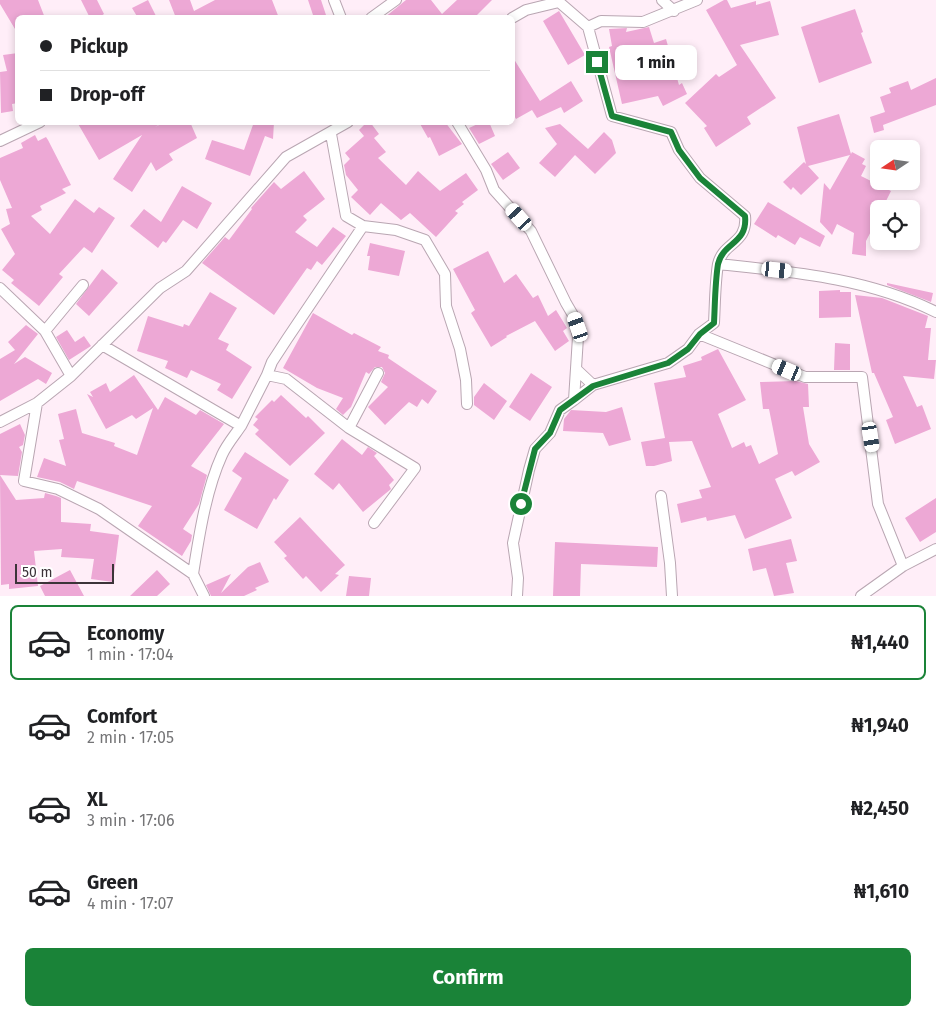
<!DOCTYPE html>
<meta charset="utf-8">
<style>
:root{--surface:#fff;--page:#f6f6f6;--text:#202124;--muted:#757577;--line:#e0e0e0;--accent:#1a8338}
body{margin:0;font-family:"Fira Sans",sans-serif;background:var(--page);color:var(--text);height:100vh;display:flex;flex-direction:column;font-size:19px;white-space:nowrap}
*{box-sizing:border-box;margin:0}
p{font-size:16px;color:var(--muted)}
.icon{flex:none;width:28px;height:28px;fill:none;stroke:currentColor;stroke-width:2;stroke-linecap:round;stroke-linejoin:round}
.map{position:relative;height:596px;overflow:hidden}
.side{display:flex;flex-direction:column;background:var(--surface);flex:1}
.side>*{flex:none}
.top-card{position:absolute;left:15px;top:15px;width:500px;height:110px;border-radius:8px;box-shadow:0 2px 8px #0003;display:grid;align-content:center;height:110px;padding:0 25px;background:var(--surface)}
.needle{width:32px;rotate:257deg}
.controls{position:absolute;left:870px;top:140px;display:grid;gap:10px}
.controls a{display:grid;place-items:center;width:50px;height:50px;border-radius:8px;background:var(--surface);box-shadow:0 2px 8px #0003;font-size:25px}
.scale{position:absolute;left:15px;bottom:12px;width:99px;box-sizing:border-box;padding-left:5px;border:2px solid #3c3439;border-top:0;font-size:14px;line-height:18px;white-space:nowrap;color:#3c3439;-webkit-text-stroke:4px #fff;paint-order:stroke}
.end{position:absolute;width:22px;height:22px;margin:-11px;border:6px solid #1a8338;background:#fff;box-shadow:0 0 0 2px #fff}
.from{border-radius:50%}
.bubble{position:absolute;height:35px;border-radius:8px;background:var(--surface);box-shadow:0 2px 8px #0003;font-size:16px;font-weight:700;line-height:35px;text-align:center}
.car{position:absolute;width:15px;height:30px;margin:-15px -8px;border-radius:6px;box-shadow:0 0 4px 1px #0007;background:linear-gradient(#fff 24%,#345 0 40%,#fff 0 76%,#345 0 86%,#fff 0)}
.top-card b{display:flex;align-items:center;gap:18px;height:48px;font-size:19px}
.top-card b+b{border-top:1px solid var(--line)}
.top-card i{width:12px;height:12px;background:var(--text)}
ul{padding:9px 0 0;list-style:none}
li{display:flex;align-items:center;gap:15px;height:75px;margin:0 10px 8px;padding:0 15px;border:2px solid transparent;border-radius:8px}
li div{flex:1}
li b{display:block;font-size:19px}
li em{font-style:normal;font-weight:700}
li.selected{border-color:var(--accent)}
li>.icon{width:45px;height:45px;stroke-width:1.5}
.button{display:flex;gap:10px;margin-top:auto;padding:10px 25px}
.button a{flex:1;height:58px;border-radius:8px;background:var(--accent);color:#fff;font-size:20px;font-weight:700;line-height:58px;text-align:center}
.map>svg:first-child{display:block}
</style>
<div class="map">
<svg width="936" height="596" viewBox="0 0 936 596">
<rect width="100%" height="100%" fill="#ffeef8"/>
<path fill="#eda8d5" d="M0,0H38L45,18H18V34L0,4Z
M81,0H97L104,14L98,18H90Z
M148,0L157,18H138L132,8Z
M169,0H190L194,11L215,0H272L279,18H176Z
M308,0H321L327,18H314Z
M406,0H431L442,14L457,0H492L474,18H384Z
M724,0H727L731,8L756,1V5L770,1L779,35L740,45L776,98L747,117L751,124L716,147L704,128L707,126L685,103L716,74L719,77L737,65L706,10Z
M855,9L863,32L861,33L872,63L819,83L801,27Z
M559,11L585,55L568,65L543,21Z
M649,27L654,43L666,39L679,85L682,83L687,94L663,106L658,96L622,104L609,47L612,46L609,29L627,28L626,32Z
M18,53V103L12,104L13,111L1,113L0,72L7,71L3,55Z
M512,56L540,101L571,81L583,101L564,113L561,107L537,118L532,110L516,119L512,112Z
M936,78V105L883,125L884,130L874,133L870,117L885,112L880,97L891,93L889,88L908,81L911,90Z
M839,114L851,154L852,152L865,159L862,164L866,166L861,176L891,191L886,201L901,209H879V216L866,241V256L852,254L854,233L837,224L832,235L820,222L824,183L830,190L850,155L808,166L819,178L801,195L793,187L791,190L783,182L804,162L806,164L797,127Z
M77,122H163L155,127L165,122H190L197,138L169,154L173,160L156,171L151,162L132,192L113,179L142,135L99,160Z
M254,122H274L273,139L265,136L250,176L205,159L212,140L244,150Z
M367,122H370L379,134L374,138L386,152L378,158L406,185L418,171L440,191L466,173L478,190L462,202L464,204L455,211L458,213L436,237L410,213L401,220L381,203L370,215L351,197L358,190L346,175L344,165L350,159L345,153L364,136L359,130Z
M419,122H445L462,144L439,156L430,137L428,138Z
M482,122H489L495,136L479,144L469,128Z
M560,124L588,149L604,132L612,140L616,153L595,174L575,155L555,177L539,163L557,144L545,128Z
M35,135L38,141L46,137L48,140L71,185L62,189L66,193L40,206L42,210L31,216L50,234L75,199L94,213L99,207L115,218L92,253L84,247L59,274L63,277L39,306L11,283L14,280L2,270L15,254L1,229L10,224L6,209L12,208L0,180V158L23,148L21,143Z
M508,152L520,168L503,180L491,164Z
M304,171L325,199L303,216L307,220L295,232L317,247L333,227L346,236L322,265L317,261L311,270L307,268L274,315L202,263L225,237L229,240L252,209L251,208L274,182L281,189Z
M182,186L212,203L197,229L183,220L166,243L163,241L158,248L130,226L144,209L161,222Z
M768,202L825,236L820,247L800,237L795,245L778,235L776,238L754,224Z
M370,243L405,251L399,276L368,270L370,256H367Z
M488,251L504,283L516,274L533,298L538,295L548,316L556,310L567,328L563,331L569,341L555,351L535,321L506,336L507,337L491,347L471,313L475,310L453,269Z
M102,269L118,283L89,316L76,304Z
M887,283L933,293L931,302L887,285Z
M840,290V292H851V317L819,318V291Z
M210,292L237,308L218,339L229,344L226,350L252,367L232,399L217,390L221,384L191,370L187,378L165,368L168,361L137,351L148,316L183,327L184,324L189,326Z
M855,295L882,298L928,316L925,328H931L928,360H936L934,379L903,376L917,407L922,405L931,429L895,444L886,420L893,417L874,373H872Z
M313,313L352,335L354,333L381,347L378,351L389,355L388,358L437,391L428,404L422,399L417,407L409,402L385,425L368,407L388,387L381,382L385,373L382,367H375L369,374L366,372L351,407L343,415L336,409L343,398L317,388L283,368Z
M26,325L38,334L14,364L25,357L52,373L46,384L38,379L0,401V359L15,350L8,342Z
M67,330L75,342L84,336L91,346L69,360L56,337Z
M835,343L850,344V370H834Z
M718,349L746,400L718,414L732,448L744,442L746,447L751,445L759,464L778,454L769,409H763L760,382L796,381L808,384L809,407H803L809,444L820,462L795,476L792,471L775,479L792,518L745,539L735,515L707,521L706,517L681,523L677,504L702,498L699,490L711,487L692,441L669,442L672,461L654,466H646L641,442L665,438L654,383L686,377L683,366L702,360L701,357Z
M531,373L552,387L530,421L509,407Z
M134,375L158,410L165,397L196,415L200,410L224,424L191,466L207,475L199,504L183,529L192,535L191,541L182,556L138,526L152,506L77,481L74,489L60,482L37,477L44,458L66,466L59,440L64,439L58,414L76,409L82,433L115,443L114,446L137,455L153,408L136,419L132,415L106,429L87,394L93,397L90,392L106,383L110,392Z
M484,383L507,401L494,420L474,405V397Z
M281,395L306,418L308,416L325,433L290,466L255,434L259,430L253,425L258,419L255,417L272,400L274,402Z
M622,407L631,440L609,446L603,433L563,431L564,419L571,410L606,412Z
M20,424L25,435L23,445L19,447L22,452L18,476L0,475V434Z
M342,439L362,455L368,447L377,453L374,456L394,480L389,485L391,489L363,512L339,483L333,490L314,474Z
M245,452L289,480L276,500L274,498L257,529L224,510L242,478L232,471Z
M0,475L16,500L44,498L45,493L56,496L61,498V522L91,524L90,531L119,535L113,582L91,579L94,559L61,557L62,549L34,551L38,586L9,589V584L1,585Z
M936,498V532L920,542L905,518Z
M300,517L345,565L335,574L339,575L321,592L306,576L303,579L284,558L287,556L274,542Z
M791,539L797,561L786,563L794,593L774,596L766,568L753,571L748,549Z
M555,542L658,547L657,567L581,564L580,596H553Z
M260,562L269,582L255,588L257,590L244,596H211L206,585L231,574L221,593L248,567Z
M70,570L84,596H45L40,586Z
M157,570L170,584L157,596H130Z
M349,576L371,578L369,596H346Z"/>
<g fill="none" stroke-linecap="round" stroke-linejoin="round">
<g stroke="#b9a6b2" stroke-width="12">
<path id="minor" d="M334,0L341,18
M662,0L674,11
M371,18L396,0
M512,18L526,10L559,2L588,27L601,21L643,22L697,0
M457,122L486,170L494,190L531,231L566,303L573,315L578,337L574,400L560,410L550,433L535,449L529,470L513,543L518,578L517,596
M331,134L346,216L363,226L396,230L425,240L445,274L446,306L460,349L466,380L467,404
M0,141L40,122
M718,264C793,272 868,278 936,312
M0,288L45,331L71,376
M45,331L83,285
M699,334L805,377H862L878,504L903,566
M102,345L241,426C235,435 227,444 222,455C206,490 199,536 193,574
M576,369L593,385
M267,375L272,362L287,339L363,226
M574,400L593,385L668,363L688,349L699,334L714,323C715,304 715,283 718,264C723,242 748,244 745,216L700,178L679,150L671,132L612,116L588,27
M37,403L24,481L58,489L99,509L193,574L204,596
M0,422L37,403L71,376L160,288L186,271L286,157L348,122
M241,426L267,375L286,379L349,428L378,373
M349,428L415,468L374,523
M661,496L670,563L672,596
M861,596L903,566L936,549"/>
</g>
<use href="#minor" stroke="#fff" stroke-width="10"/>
</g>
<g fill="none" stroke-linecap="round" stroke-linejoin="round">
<path stroke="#1a8338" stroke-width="6" d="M521,504L535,449L550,433L560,410L593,386L668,363L688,349L700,334L714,323C715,304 715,283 718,264C723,242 748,244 745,216L700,178L679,150L671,132L612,116L597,62"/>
</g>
</svg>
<div class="controls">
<a><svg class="needle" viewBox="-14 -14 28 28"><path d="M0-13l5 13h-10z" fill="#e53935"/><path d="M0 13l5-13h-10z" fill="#757577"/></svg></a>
<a><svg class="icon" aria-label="locate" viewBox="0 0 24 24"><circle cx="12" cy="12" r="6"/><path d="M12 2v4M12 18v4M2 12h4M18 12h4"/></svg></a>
</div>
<div class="scale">50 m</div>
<i class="end from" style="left:521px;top:504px"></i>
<i class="end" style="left:597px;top:62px"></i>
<div class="bubble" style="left:615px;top:45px;width:82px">1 min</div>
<i class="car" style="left:519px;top:217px;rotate:318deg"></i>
<i class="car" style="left:777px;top:270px;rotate:96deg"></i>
<i class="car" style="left:578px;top:327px;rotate:341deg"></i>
<i class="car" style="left:787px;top:370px;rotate:293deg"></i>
<i class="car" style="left:871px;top:437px;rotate:171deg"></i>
<div class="top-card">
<b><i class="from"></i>Pickup</b>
<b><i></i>Drop-off</b>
</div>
</div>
<section class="side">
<ul>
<li class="selected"><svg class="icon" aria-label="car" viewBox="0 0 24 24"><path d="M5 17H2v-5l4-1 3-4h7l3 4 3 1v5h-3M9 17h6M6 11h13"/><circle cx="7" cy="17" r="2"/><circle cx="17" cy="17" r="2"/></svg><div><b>Economy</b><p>1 min · 17:04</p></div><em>₦1,440</em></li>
<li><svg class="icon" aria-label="car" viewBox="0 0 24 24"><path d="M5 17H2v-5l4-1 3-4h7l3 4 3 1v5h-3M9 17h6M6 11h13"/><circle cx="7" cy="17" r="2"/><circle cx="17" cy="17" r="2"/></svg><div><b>Comfort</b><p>2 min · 17:05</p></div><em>₦1,940</em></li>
<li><svg class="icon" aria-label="car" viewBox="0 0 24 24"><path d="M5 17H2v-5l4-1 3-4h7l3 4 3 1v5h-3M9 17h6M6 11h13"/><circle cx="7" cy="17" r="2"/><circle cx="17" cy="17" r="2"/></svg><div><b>XL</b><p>3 min · 17:06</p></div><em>₦2,450</em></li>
<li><svg class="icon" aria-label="car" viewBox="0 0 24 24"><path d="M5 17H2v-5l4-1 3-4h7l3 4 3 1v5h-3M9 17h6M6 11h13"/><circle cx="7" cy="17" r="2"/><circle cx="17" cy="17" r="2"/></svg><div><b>Green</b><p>4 min · 17:07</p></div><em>₦1,610</em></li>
</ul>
<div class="button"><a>Confirm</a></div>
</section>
